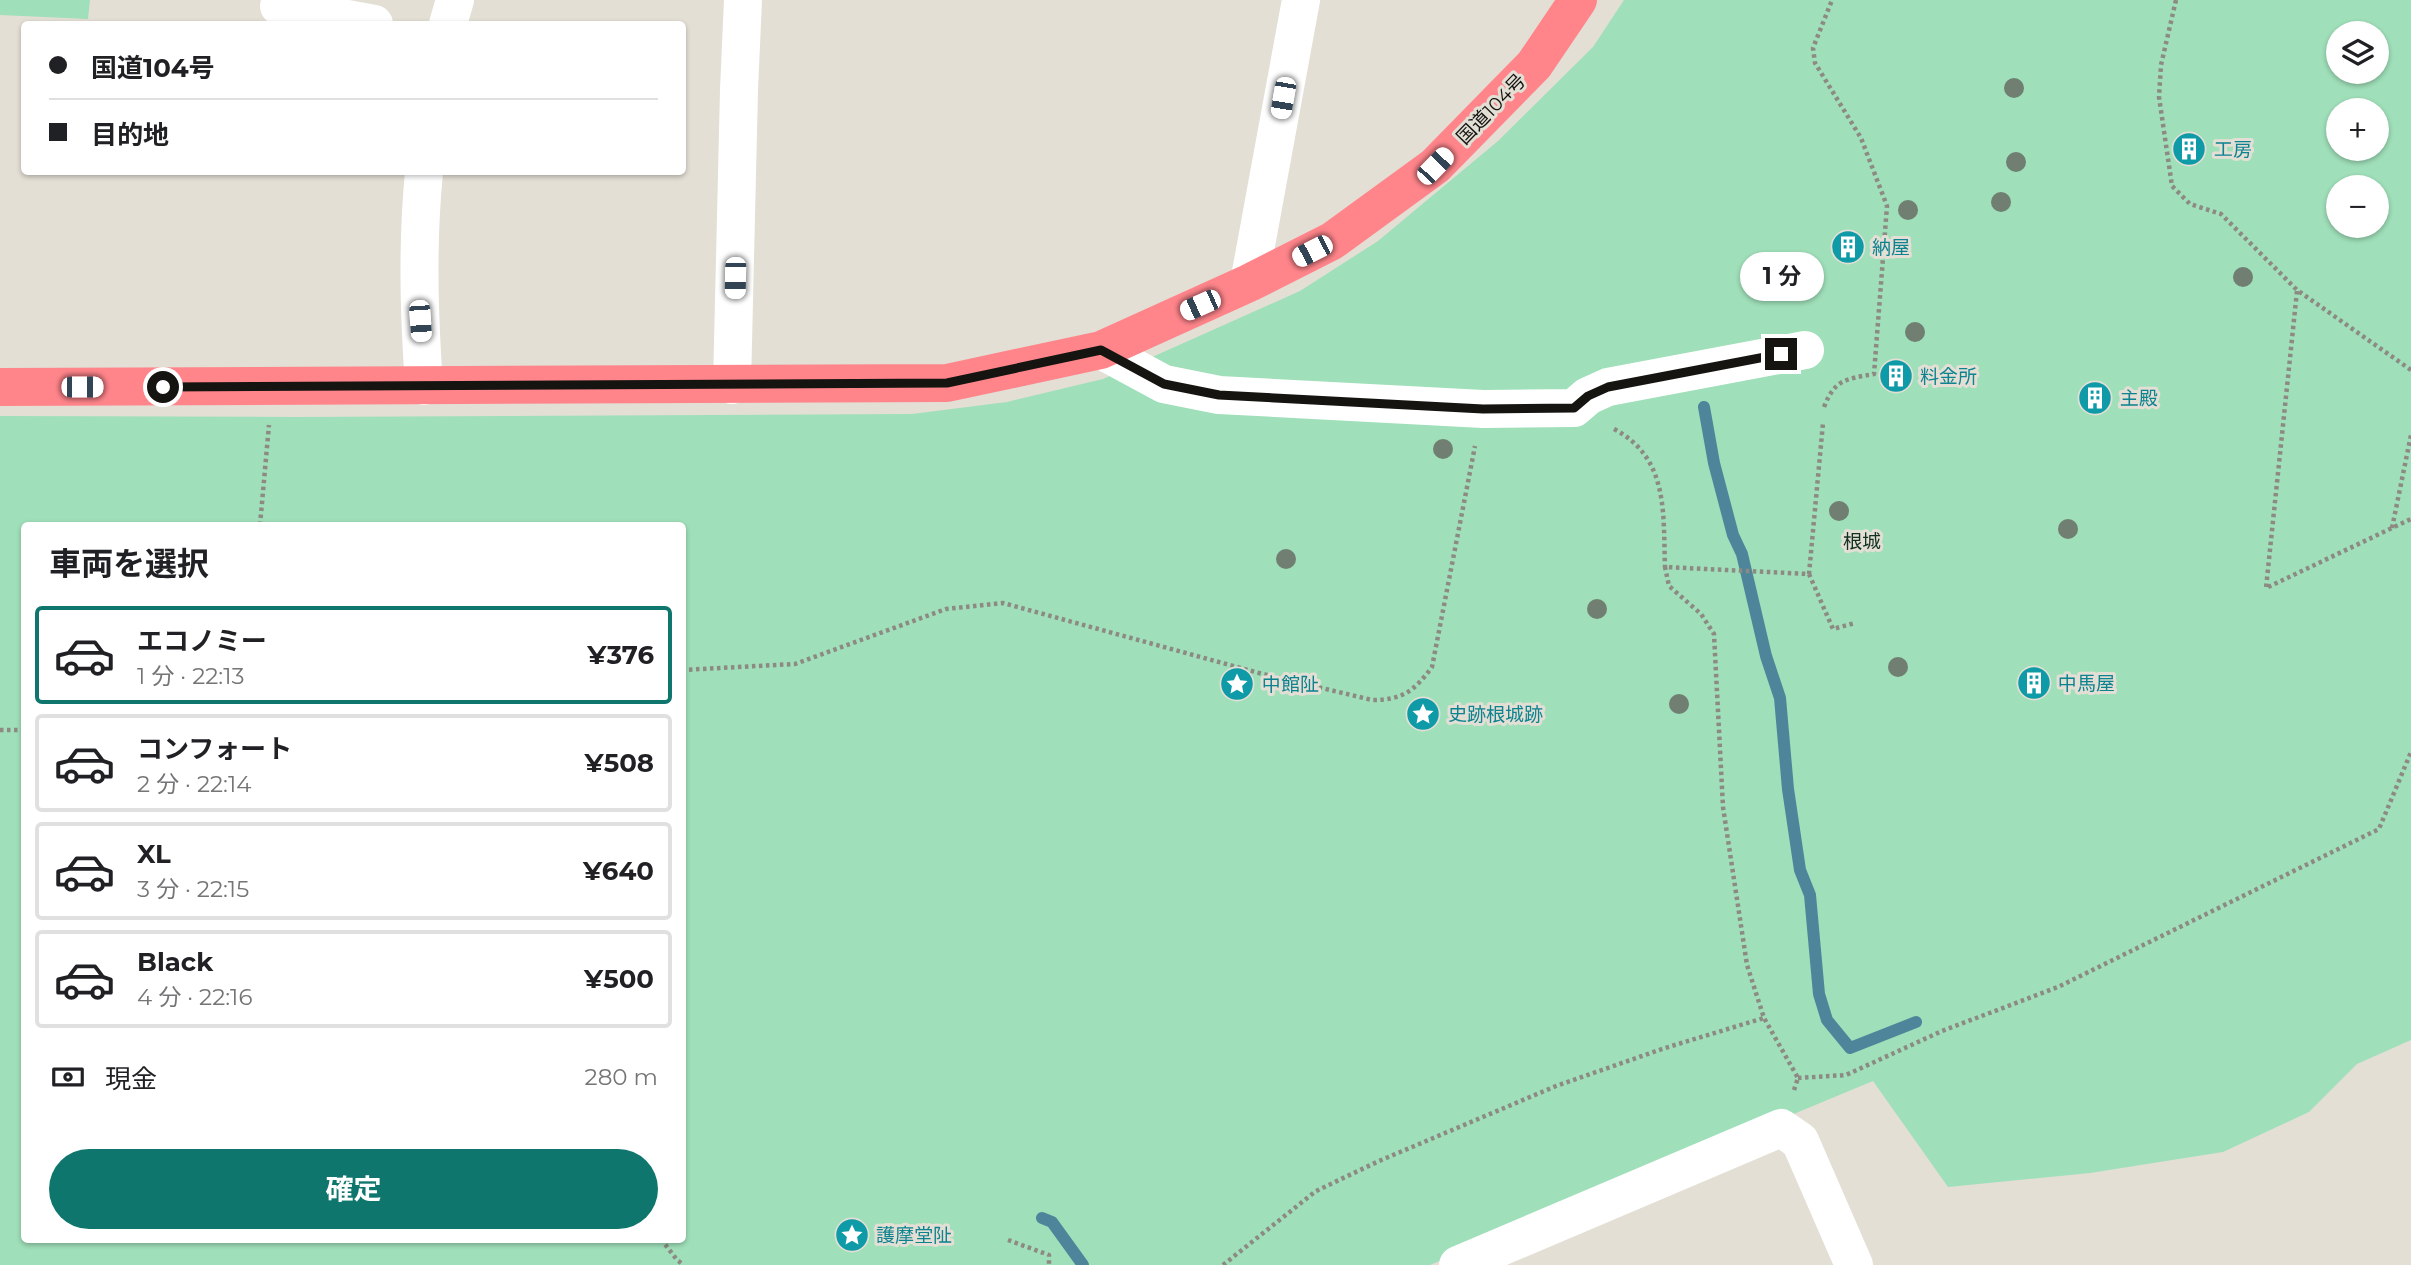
<!DOCTYPE html>
<html lang="ja">
<meta charset="utf-8">
<style>
:root{--surface:#fff;--page:#f2f2f2;--text:#202124;--muted:#757577;--line:#e0e0e0;--accent:#0f766e}
body{margin:0;font-family:Montserrat,"Noto Sans JP",sans-serif;background:var(--page);color:var(--text);height:100vh;display:flex;flex-direction:column;font-size:26px;white-space:nowrap}
*{box-sizing:border-box;margin:0}
p{font-size:23px;color:var(--muted)}
.icon{flex:none;width:38px;height:38px;fill:none;stroke:currentColor;stroke-width:2;stroke-linecap:round;stroke-linejoin:round}
.map{position:relative;flex:1;overflow:hidden}
.side{position:absolute;left:21px;top:522px;width:665px;height:721px;display:flex;flex-direction:column;background:var(--surface);border-radius:7px;box-shadow:0 2px 5px #0004}
.side>*{flex:none}
.hud{position:absolute;left:21px;top:21px;width:665px;height:154px;border-radius:7px;box-shadow:0 2px 5px #0004;display:grid;align-content:center;height:154px;padding:0 28px;background:var(--surface)}
.fabs{position:absolute;left:2326px;top:21px;display:grid;gap:14px}
.fabs a{display:grid;place-items:center;width:63px;height:63px;border-radius:50%;background:var(--surface);box-shadow:0 2px 5px #0004;font-size:35px}
.end{position:absolute;width:32px;height:32px;margin:-16px;border:9px solid #151411;background:#fff;box-shadow:0 0 0 4px #fff}
.from{border-radius:50%}
.bubble{position:absolute;height:49px;border-radius:24px;background:var(--surface);box-shadow:0 2px 5px #0004;font-size:23px;font-weight:700;line-height:49px;text-align:center}
.car{position:absolute;width:21px;height:42px;margin:-21px -10px;border-radius:9px;box-shadow:0 0 5px 2px #0007;background:linear-gradient(#fff 24%,#345 0 40%,#fff 0 76%,#345 0 86%,#fff 0)}
.hud b{display:flex;align-items:center;gap:24px;height:66px;font-size:26px}
.hud b+b{border-top:2px solid var(--line)}
.hud i{width:18px;height:18px;background:var(--text)}
ul{padding:0;list-style:none}
li{display:flex;align-items:center;gap:21px;height:98px;margin:0 14px 10px;padding:0 14px;border:4px solid var(--line);border-radius:7px}
li div{flex:1}
li b{display:block;font-size:26px}
li em{font-style:normal;font-weight:700}
li.on{border-color:var(--accent)}
li>.icon{width:63px;height:63px;stroke-width:1.5}
h2{padding:0 28px;font-size:32px;line-height:84px}
.pay{display:flex;align-items:center;gap:18px;height:77px;padding:0 28px;font-size:26px}
.pay p{margin-inline-start:auto}
.button{display:flex;gap:14px;margin-top:auto;padding:14px 28px}
.button a{flex:1;height:80px;border-radius:42px;background:var(--accent);color:#fff;font-size:28px;font-weight:700;line-height:80px;text-align:center}
.map>svg:first-child{display:block}
</style>
<div class="map">
<svg width="2411" height="1265" viewBox="0 0 2411 1265">
<rect width="100%" height="100%" fill="#e3dfd5"/>
<path fill="#9fdfb9" fill-rule="evenodd" d="M0,0H90L88,19L0,15Z
M1624,0H2411V1040L2357,1064L2309,1112L2223,1152L2090,1173L1948,1187L1873,1081L1430,1265H0V416L297,417L912,414L1007,402L1103,379L1300,291L1378,241L1498,141L1593,47ZM2338,33H2376V72H2338ZM2338,110H2376V149H2338ZM2338,187H2376V226H2338ZM24,525H682V1239H24Z"/>
<g fill="none" stroke-linecap="round" stroke-linejoin="round">
<path stroke="#4e859a" stroke-width="12" d="M1704,407L1714,463L1733,535L1742,554L1766,656L1780,698L1788,789L1800,870L1810,895L1819,994L1827,1020L1850,1048L1916,1022
M1042,1218L1052,1222L1083,1265"/>
<path stroke="#8d8a83" stroke-width="4.5" stroke-dasharray="3.5 3.5" stroke-linecap="butt" d="M2176,0L2161,65L2159,97L2172,186L2190,204L2221,214L2297,290L2411,370
M2297,291L2266,588L2411,519
M1824,407C1835,379 1846,379 1874,374L1887,206L1861,138L1815,63L1813,48L1832,0
M1614,429C1669,458 1663,513 1665,567
M260,525L269,425
M2392,528L2411,435
M1809,574L1833,629L1855,623
M682,670L795,664L946,609L1003,603L1259,673L1372,700C1403,700 1414,691 1432,667L1475,446
M0,730H24
M1798,1078L1846,1075L1942,1031L2058,987L2379,829L2411,752
M1794,1090L1798,1078L1764,1018L1747,965L1723,807L1714,634L1701,614L1669,586L1665,567L1809,574L1823,423
M661,1239L677,1260L684,1265
M1008,1240L1049,1255V1265
M1223,1265L1316,1191L1379,1161L1556,1086L1665,1048L1764,1018"/>
<path stroke="#fff" stroke-width="38" d="M279,6L374,24
M448,24L455,0
M424,172C417,245 419,312 424,386
M1249,283L1301,0
M1101,350L1164,384L1219,395L1483,409L1574,408L1588,396L1608,387L1805,350
M732,385L739,90L743,0
M1458,1265L1781,1128L1800,1141L1854,1265"/>
<path stroke="#ff858b" stroke-width="38" d="M0,387L947,383L1101,350L1249,283L1332,241L1435,166L1534,65L1578,0"/>
</g>
<g fill="#707f72">
<circle cx="2014" cy="88" r="10"/>
<circle cx="2016" cy="162" r="10"/>
<circle cx="2001" cy="202" r="10"/>
<circle cx="1908" cy="210" r="10"/>
<circle cx="2243" cy="277" r="10"/>
<circle cx="1915" cy="332" r="10"/>
<circle cx="1443" cy="449" r="10"/>
<circle cx="1839" cy="511" r="10"/>
<circle cx="2068" cy="529" r="10"/>
<circle cx="1286" cy="559" r="10"/>
<circle cx="1597" cy="609" r="10"/>
<circle cx="1898" cy="667" r="10"/>
<circle cx="1679" cy="704" r="10"/>
</g>
<g fill="none" stroke-linecap="round" stroke-linejoin="round">
<path stroke="#151411" stroke-width="9" d="M163,387L947,383L1101,350L1164,384L1219,395L1483,409L1574,408L1588,396L1608,387L1781,354"/>
</g>
<defs>
<g id="building-disc" transform="scale(1.75)"><circle r="9.5" fill="#0f9aa8" stroke="#e3dfd5"/><path d="M-4-6H4V6H1V3H-1V6H-4ZM-2.5-4.3h1.7v1.8h-1.7ZM.8-4.3h1.7v1.8H.8ZM-2.5-1h1.7V.8h-1.7ZM.8-1h1.7V.8H.8Z" fill="#fff"/></g>
<g id="sight-disc" transform="scale(1.75)"><circle r="9.5" fill="#0f9aa8" stroke="#e3dfd5"/><path d="M0-6L1.8-2.2L6-1.7L2.9 1.2L3.7 5.4L0 3.3L-3.7 5.4L-2.9 1.2L-6-1.7L-1.8-2.2Z" fill="#fff"/></g>
</defs>
<g fill-rule="evenodd">
<use href="#building-disc" x="2189" y="149"/>
<use href="#building-disc" x="1848" y="247"/>
<use href="#building-disc" x="1896" y="376"/>
<use href="#building-disc" x="2095" y="398"/>
<use href="#building-disc" x="2034" y="683"/>
<use href="#sight-disc" x="1237" y="684"/>
<use href="#sight-disc" x="1423" y="714"/>
<use href="#sight-disc" x="852" y="1235"/>
</g>
<g text-anchor="middle" dominant-baseline="central" stroke-width="6" stroke-linejoin="round" paint-order="stroke">
<g font-size="19" fill="#151411" stroke="#e3dfd5">
<text transform="translate(1491 109) rotate(-46)">国道104号</text>
</g>
<g font-size="19" fill="#0d838f" stroke="#e3dfd5" text-anchor="start">
<text x="2214" y="149">工房</text>
<text x="1872" y="247">納屋</text>
<text x="1920" y="376">料金所</text>
<text x="2120" y="398">主殿</text>
<text x="2058" y="683">中馬屋</text>
<text x="1262" y="684">中館阯</text>
<text x="1448" y="714">史跡根城跡</text>
<text x="876" y="1235">護摩堂阯</text>
</g>
<g font-size="19" fill="#123121" stroke="#e3dfd5">
<text x="1862" y="541">根城</text>
</g>
</g>
</svg>
<div class="fabs">
<a><svg class="icon" aria-label="layers" viewBox="0 0 24 24"><path d="M12 4l9 5-9 5-9-5zM3 14l9 5 9-5"/></svg></a>
<a>+</a>
<a>−</a>
</div>
<i class="end from" style="left:163px;top:387px"></i>
<i class="end" style="left:1781px;top:354px"></i>
<div class="bubble" style="left:1740px;top:252px;width:84px">1 分</div>
<i class="car" style="left:1283px;top:98px;rotate:190deg"></i>
<i class="car" style="left:1435px;top:166px;rotate:44deg"></i>
<i class="car" style="left:1312px;top:251px;rotate:243deg"></i>
<i class="car" style="left:735px;top:278px;rotate:181deg"></i>
<i class="car" style="left:1200px;top:305px;rotate:246deg"></i>
<i class="car" style="left:420px;top:321px;rotate:176deg"></i>
<i class="car" style="left:82px;top:387px;rotate:90deg"></i>
<div class="hud">
<b><i class="from"></i>国道104号</b>
<b><i></i>目的地</b>
</div>
<section class="side">
<h2>車両を選択</h2>
<ul>
<li class="on"><svg class="icon" aria-label="car" viewBox="0 0 24 24"><path d="M5 17H2v-5l4-1 3-4h7l3 4 3 1v5h-3M9 17h6M6 11h13"/><circle cx="7" cy="17" r="2"/><circle cx="17" cy="17" r="2"/></svg><div><b>エコノミー</b><p>1 分 · 22:13</p></div><em>¥376</em></li>
<li><svg class="icon" aria-label="car" viewBox="0 0 24 24"><path d="M5 17H2v-5l4-1 3-4h7l3 4 3 1v5h-3M9 17h6M6 11h13"/><circle cx="7" cy="17" r="2"/><circle cx="17" cy="17" r="2"/></svg><div><b>コンフォート</b><p>2 分 · 22:14</p></div><em>¥508</em></li>
<li><svg class="icon" aria-label="car" viewBox="0 0 24 24"><path d="M5 17H2v-5l4-1 3-4h7l3 4 3 1v5h-3M9 17h6M6 11h13"/><circle cx="7" cy="17" r="2"/><circle cx="17" cy="17" r="2"/></svg><div><b>XL</b><p>3 分 · 22:15</p></div><em>¥640</em></li>
<li><svg class="icon" aria-label="car" viewBox="0 0 24 24"><path d="M5 17H2v-5l4-1 3-4h7l3 4 3 1v5h-3M9 17h6M6 11h13"/><circle cx="7" cy="17" r="2"/><circle cx="17" cy="17" r="2"/></svg><div><b>Black</b><p>4 分 · 22:16</p></div><em>¥500</em></li>
</ul>
<div class="pay"><svg class="icon" aria-label="cash" viewBox="0 0 24 24"><path d="M3 7h18v10H3z"/><circle cx="12" cy="12" r="2"/></svg>現金<p>280 m</p></div>
<div class="button"><a>確定</a></div>
</section>
</div>
